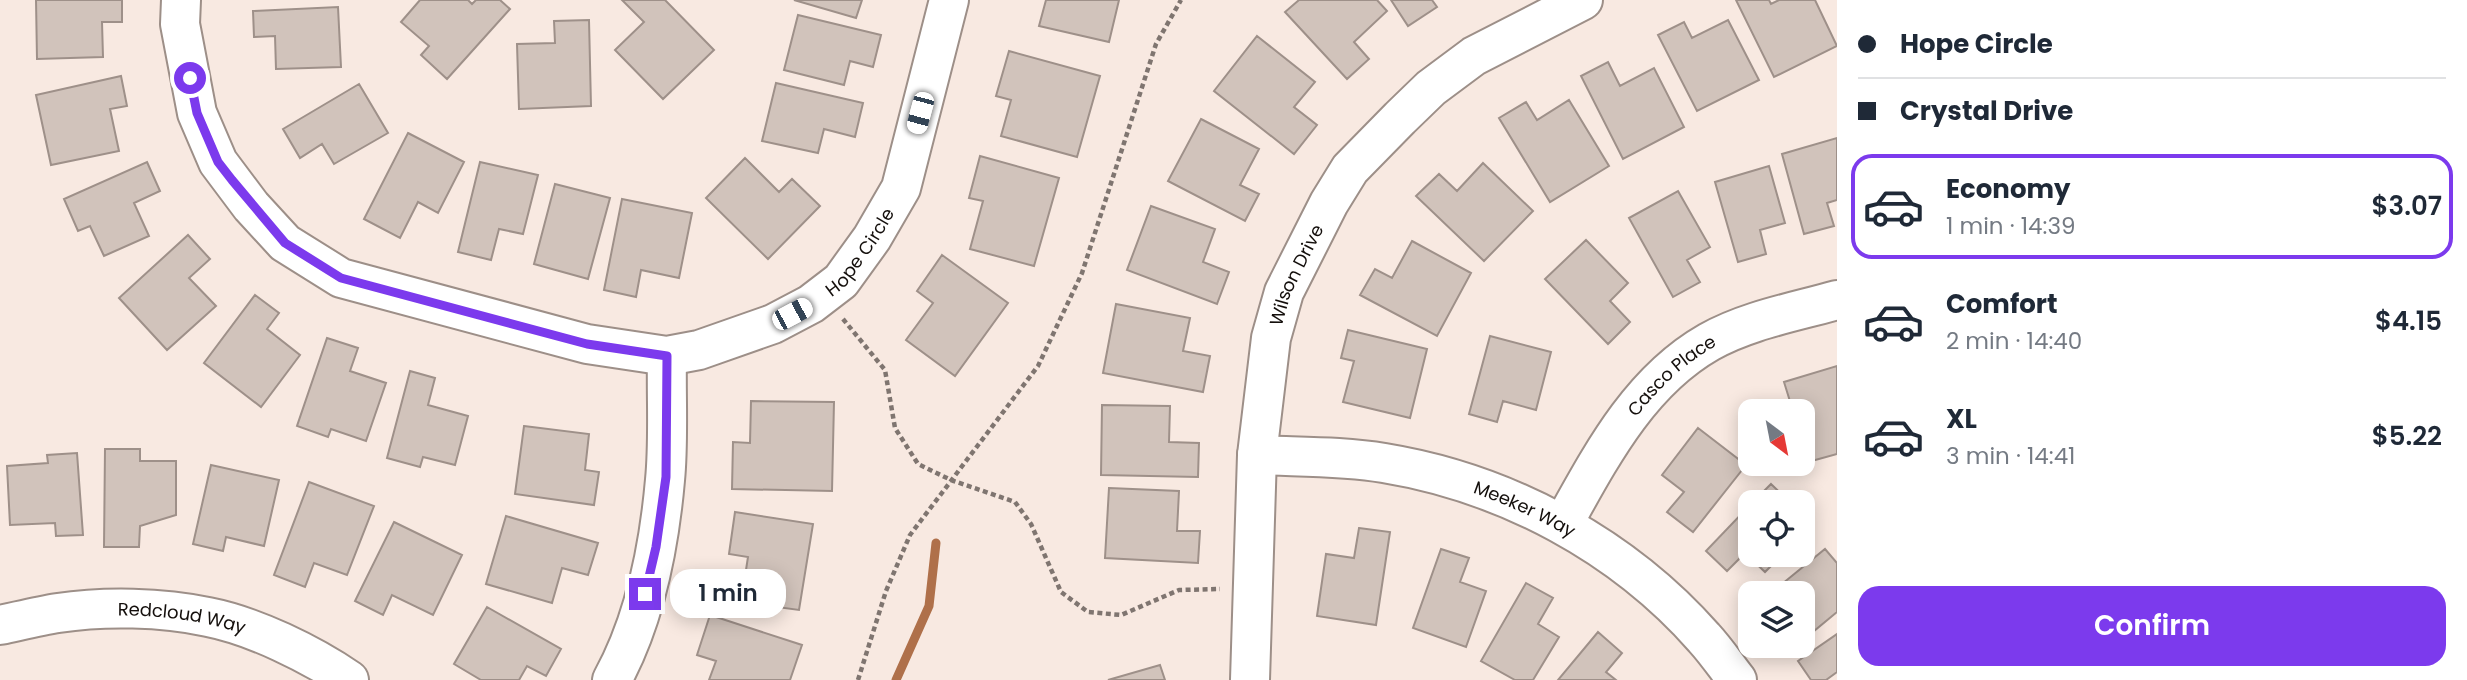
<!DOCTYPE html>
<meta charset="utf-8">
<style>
:root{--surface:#fff;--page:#f6f6f7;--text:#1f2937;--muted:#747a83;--line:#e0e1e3;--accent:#7c3aed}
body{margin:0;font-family:Poppins,sans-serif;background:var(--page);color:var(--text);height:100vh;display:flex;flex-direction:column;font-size:26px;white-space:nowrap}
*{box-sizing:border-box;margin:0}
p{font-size:23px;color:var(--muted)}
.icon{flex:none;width:38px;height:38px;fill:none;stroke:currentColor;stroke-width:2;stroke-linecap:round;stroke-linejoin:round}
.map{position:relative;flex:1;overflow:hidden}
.drawer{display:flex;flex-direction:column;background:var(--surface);width:630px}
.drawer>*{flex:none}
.banner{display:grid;align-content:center;height:154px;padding:0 21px;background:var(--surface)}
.needle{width:46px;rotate:148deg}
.buttons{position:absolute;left:1738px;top:399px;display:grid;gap:14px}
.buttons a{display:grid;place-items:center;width:77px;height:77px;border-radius:14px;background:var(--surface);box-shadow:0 4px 18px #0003;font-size:35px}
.end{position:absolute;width:32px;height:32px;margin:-16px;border:9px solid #7c3aed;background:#fff;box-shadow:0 0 0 4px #fff}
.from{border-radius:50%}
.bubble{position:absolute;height:49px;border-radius:21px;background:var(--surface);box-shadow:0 4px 18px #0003;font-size:23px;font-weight:600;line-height:49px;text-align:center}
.car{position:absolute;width:21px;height:42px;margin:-21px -10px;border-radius:9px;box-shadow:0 0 5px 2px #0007;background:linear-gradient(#fff 24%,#345 0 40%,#fff 0 76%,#345 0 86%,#fff 0)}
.banner b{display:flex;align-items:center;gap:24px;height:66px;font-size:26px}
.banner b+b{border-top:2px solid var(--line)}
.banner i{width:18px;height:18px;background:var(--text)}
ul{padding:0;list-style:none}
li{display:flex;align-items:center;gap:21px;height:105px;margin:0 14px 10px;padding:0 7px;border:4px solid transparent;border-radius:21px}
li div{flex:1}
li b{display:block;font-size:26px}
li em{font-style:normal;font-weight:600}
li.on{border-color:var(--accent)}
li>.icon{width:63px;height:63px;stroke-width:1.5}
.cta{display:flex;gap:14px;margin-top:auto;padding:14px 21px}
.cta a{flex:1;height:80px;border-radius:21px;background:var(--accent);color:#fff;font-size:28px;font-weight:600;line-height:80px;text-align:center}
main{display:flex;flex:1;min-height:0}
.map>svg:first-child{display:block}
</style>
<main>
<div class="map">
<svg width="1837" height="680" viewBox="0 0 1837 680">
<rect width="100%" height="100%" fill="#f8e9e1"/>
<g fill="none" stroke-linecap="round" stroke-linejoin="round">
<path stroke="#af704a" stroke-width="9" d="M896,680L929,606L936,543"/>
</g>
<path fill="#d1c3bb" stroke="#9e9089" stroke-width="2" d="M36,0H122V22H102L103,57L37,59Z
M420,0H468L472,4L476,0H500L510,9L447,79L421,55L429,46L401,22Z
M622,0H665L714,50L663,99L615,50L644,22Z
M794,0H862L856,18Z
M1046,0H1119L1109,42L1039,26Z
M1299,0H1377L1387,11L1354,42L1369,59L1347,79L1285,12Z
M1391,0H1432L1437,7L1408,26Z
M1736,0H1769L1771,4L1779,0H1815L1837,46L1774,77Z
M338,7L341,67L276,69L275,36L254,37L253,11Z
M798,15L881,35L873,67L850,61L844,85L784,70Z
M589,20L591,106L519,109L517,44L555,43L554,21Z
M1728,20L1759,80L1697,111L1658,35L1684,22L1692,38Z
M1257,36L1315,82L1294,107L1317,125L1294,154L1214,91Z
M1009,51L1100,76L1077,157L1001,136L1011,100L996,96Z
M1608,62L1620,86L1654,68L1684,127L1623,159L1581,76Z
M121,76L127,106L110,109L119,151L51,165L36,95Z
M776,83L863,103L855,137L824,129L818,153L762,141Z
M359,84L388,133L334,164L322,144L300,158L283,129Z
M1569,100L1609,166L1550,202L1499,118L1526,102L1537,120Z
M1201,119L1259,149L1240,185L1259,194L1245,221L1168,181Z
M408,133L464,162L438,213L418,202L400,238L364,219Z
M1837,138V200L1827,203L1834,226L1804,234L1782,154Z
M980,156L1059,178L1034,266L970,249L983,201L969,198Z
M745,158L779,192L792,179L820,206L768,259L706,198Z
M147,162L160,191L134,203L149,236L104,256L90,226L78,231L64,199Z
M480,162L538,175L523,234L499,229L491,260L458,252Z
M1483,163L1533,211L1484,261L1416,196L1439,174L1457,191Z
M1769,166L1785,223L1760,230L1766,254L1738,262L1715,182Z
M555,184L610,198L588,279L534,264Z
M1678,191L1710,247L1687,260L1700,282L1673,297L1629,218Z
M622,199L692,213L679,278L641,270L636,297L604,290Z
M1151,206L1215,229L1203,262L1229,272L1217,304L1127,270Z
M188,235L210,259L189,278L216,306L167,350L119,298Z
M1586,240L1628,283L1610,301L1630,322L1608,344L1545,279Z
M1412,241L1471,273L1437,336L1360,295L1375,269L1392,278Z
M942,255L1008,303L955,376L906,340L933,303L917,291Z
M255,295L279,313L267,329L300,355L261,407L204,363Z
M1116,304L1190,318L1183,351L1210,356L1203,392L1103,373Z
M1348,330L1427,349L1410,418L1343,402L1354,361L1341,358Z
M1490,336L1551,352L1536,410L1503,401L1497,422L1469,414Z
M327,338L358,348L350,371L386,383L366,441L331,429L328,437L297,426Z
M1837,366V454L1808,462L1802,444V411H1793L1784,382Z
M410,371L435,378L428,405L468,416L455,465L423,457L420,467L387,458Z
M751,401L834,402L832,491L732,489L733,442L750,443Z
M1102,405L1170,406L1169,442L1199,443L1198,477L1101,475Z
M524,426L589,434L585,470L599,472L594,505L515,494Z
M1698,428L1746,465L1693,532L1667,512L1684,492L1662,475Z
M105,449H140V461H176V515L140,526L139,547H104Z
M77,453L83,535L56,536L55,523L10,525L7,466L48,463L47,455Z
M211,465L279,480L264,546L226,537L223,551L193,544Z
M309,482L374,506L347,575L314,563L305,587L274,575Z
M1771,484L1790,502H1753Z
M1109,488L1179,491L1177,531H1200L1198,563L1105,558Z
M1750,505V555H1782L1765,572L1745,553L1727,571L1706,551Z
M735,512L813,524L799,610L741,602L748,557L729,554Z
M1802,515L1812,524L1802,534Z
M506,516L598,543L588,575L562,568L552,603L486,584Z
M394,522L462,555L433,615L392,595L383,615L355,601Z
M1359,528L1390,532L1376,625L1317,616L1326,554L1354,558Z
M1441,549L1469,558L1460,582L1486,591L1466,647L1413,628Z
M1825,549L1837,563V612L1814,631L1802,617V593H1771Z
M1526,583L1553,598L1538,624L1559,637L1533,680H1515L1481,661Z
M487,607L561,649L546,676L527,666L519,680H481L454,664Z
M710,615L802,645L790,680H709L716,661L697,655Z
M1598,632L1622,653L1606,672L1616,680H1558Z
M1837,634V672L1826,680H1811L1798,661Z
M1160,665L1165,680H1108Z"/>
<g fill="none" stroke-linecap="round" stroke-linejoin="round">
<g stroke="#9d8f88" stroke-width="42">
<g id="minor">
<path id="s1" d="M181,0L180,24L197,113L218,162L251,206L285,243L341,278L587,344L667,356L699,350L773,324L811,304L841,281L872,238L901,188L949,0"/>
<path id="s2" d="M1257,455C1299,457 1343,456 1384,463C1506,483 1622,545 1704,638C1716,651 1726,666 1737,680"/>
<path id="s3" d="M1563,524C1601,456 1639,382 1709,342C1748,320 1795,312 1837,300"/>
<path id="s4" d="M0,625C19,621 39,616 58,613C104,606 162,607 208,617C254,626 311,654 349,680"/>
<path d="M612,680C645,620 659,548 665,480C669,439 666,397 667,356"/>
<path id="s5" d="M1250,680L1257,455L1271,338L1284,292L1329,203L1350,169L1400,118L1431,88L1474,56L1583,0"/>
</g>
</g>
<path stroke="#7f7570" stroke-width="4.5" stroke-dasharray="5 3.5" stroke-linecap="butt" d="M843,319L885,370L895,428L918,464L951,480L1015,502L1031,524L1061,592L1088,612L1121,615L1179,590L1220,589
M858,680L886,591L910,535L1038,366L1082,273L1156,44L1181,0"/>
<use href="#minor" stroke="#fff" stroke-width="38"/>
</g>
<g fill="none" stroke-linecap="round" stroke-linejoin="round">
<path stroke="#7c3aed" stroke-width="9" d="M190,78L197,113L218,162L232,180L285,243L341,278L587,344L667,356L666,477L656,547L645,594"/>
</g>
<g text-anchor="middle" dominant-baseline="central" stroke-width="5" stroke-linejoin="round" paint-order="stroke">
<g font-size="18" fill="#140f0c" stroke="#f8e9e1">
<text stroke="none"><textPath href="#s1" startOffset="901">Hope Circle</textPath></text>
<text stroke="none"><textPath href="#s5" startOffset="411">Wilson Drive</textPath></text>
<text stroke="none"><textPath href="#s3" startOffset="186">Casco Place</textPath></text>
<text stroke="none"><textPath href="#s2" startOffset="276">Meeker Way</textPath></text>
<text stroke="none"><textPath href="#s4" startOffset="184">Redcloud Way</textPath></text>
</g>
</g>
</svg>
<div class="buttons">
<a><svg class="needle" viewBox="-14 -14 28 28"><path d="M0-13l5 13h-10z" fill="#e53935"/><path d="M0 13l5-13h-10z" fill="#747a83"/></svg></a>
<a><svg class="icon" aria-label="locate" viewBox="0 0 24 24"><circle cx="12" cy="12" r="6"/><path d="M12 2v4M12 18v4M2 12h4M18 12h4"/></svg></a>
<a><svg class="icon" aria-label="layers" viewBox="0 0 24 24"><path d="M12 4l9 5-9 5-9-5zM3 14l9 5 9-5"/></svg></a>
</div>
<i class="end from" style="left:190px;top:78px"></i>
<i class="end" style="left:645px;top:594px"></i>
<div class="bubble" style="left:670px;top:569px;width:116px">1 min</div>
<i class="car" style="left:920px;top:113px;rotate:195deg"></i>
<i class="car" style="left:792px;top:314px;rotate:62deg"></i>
</div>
<section class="drawer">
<div class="banner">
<b><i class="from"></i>Hope Circle</b>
<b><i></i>Crystal Drive</b>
</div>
<ul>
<li class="on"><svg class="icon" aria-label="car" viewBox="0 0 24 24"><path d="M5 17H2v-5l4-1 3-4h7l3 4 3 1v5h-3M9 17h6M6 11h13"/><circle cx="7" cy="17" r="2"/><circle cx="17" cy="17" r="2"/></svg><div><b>Economy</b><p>1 min · 14:39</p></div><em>$3.07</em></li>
<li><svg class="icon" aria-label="car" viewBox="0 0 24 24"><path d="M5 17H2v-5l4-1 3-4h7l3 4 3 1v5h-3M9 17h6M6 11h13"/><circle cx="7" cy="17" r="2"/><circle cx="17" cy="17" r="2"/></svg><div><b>Comfort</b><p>2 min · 14:40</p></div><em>$4.15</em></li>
<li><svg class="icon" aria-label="car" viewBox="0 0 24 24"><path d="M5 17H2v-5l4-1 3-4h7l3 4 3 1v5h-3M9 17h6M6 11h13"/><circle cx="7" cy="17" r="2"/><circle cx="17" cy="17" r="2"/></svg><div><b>XL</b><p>3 min · 14:41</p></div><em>$5.22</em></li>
</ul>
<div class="cta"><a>Confirm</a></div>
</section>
</main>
